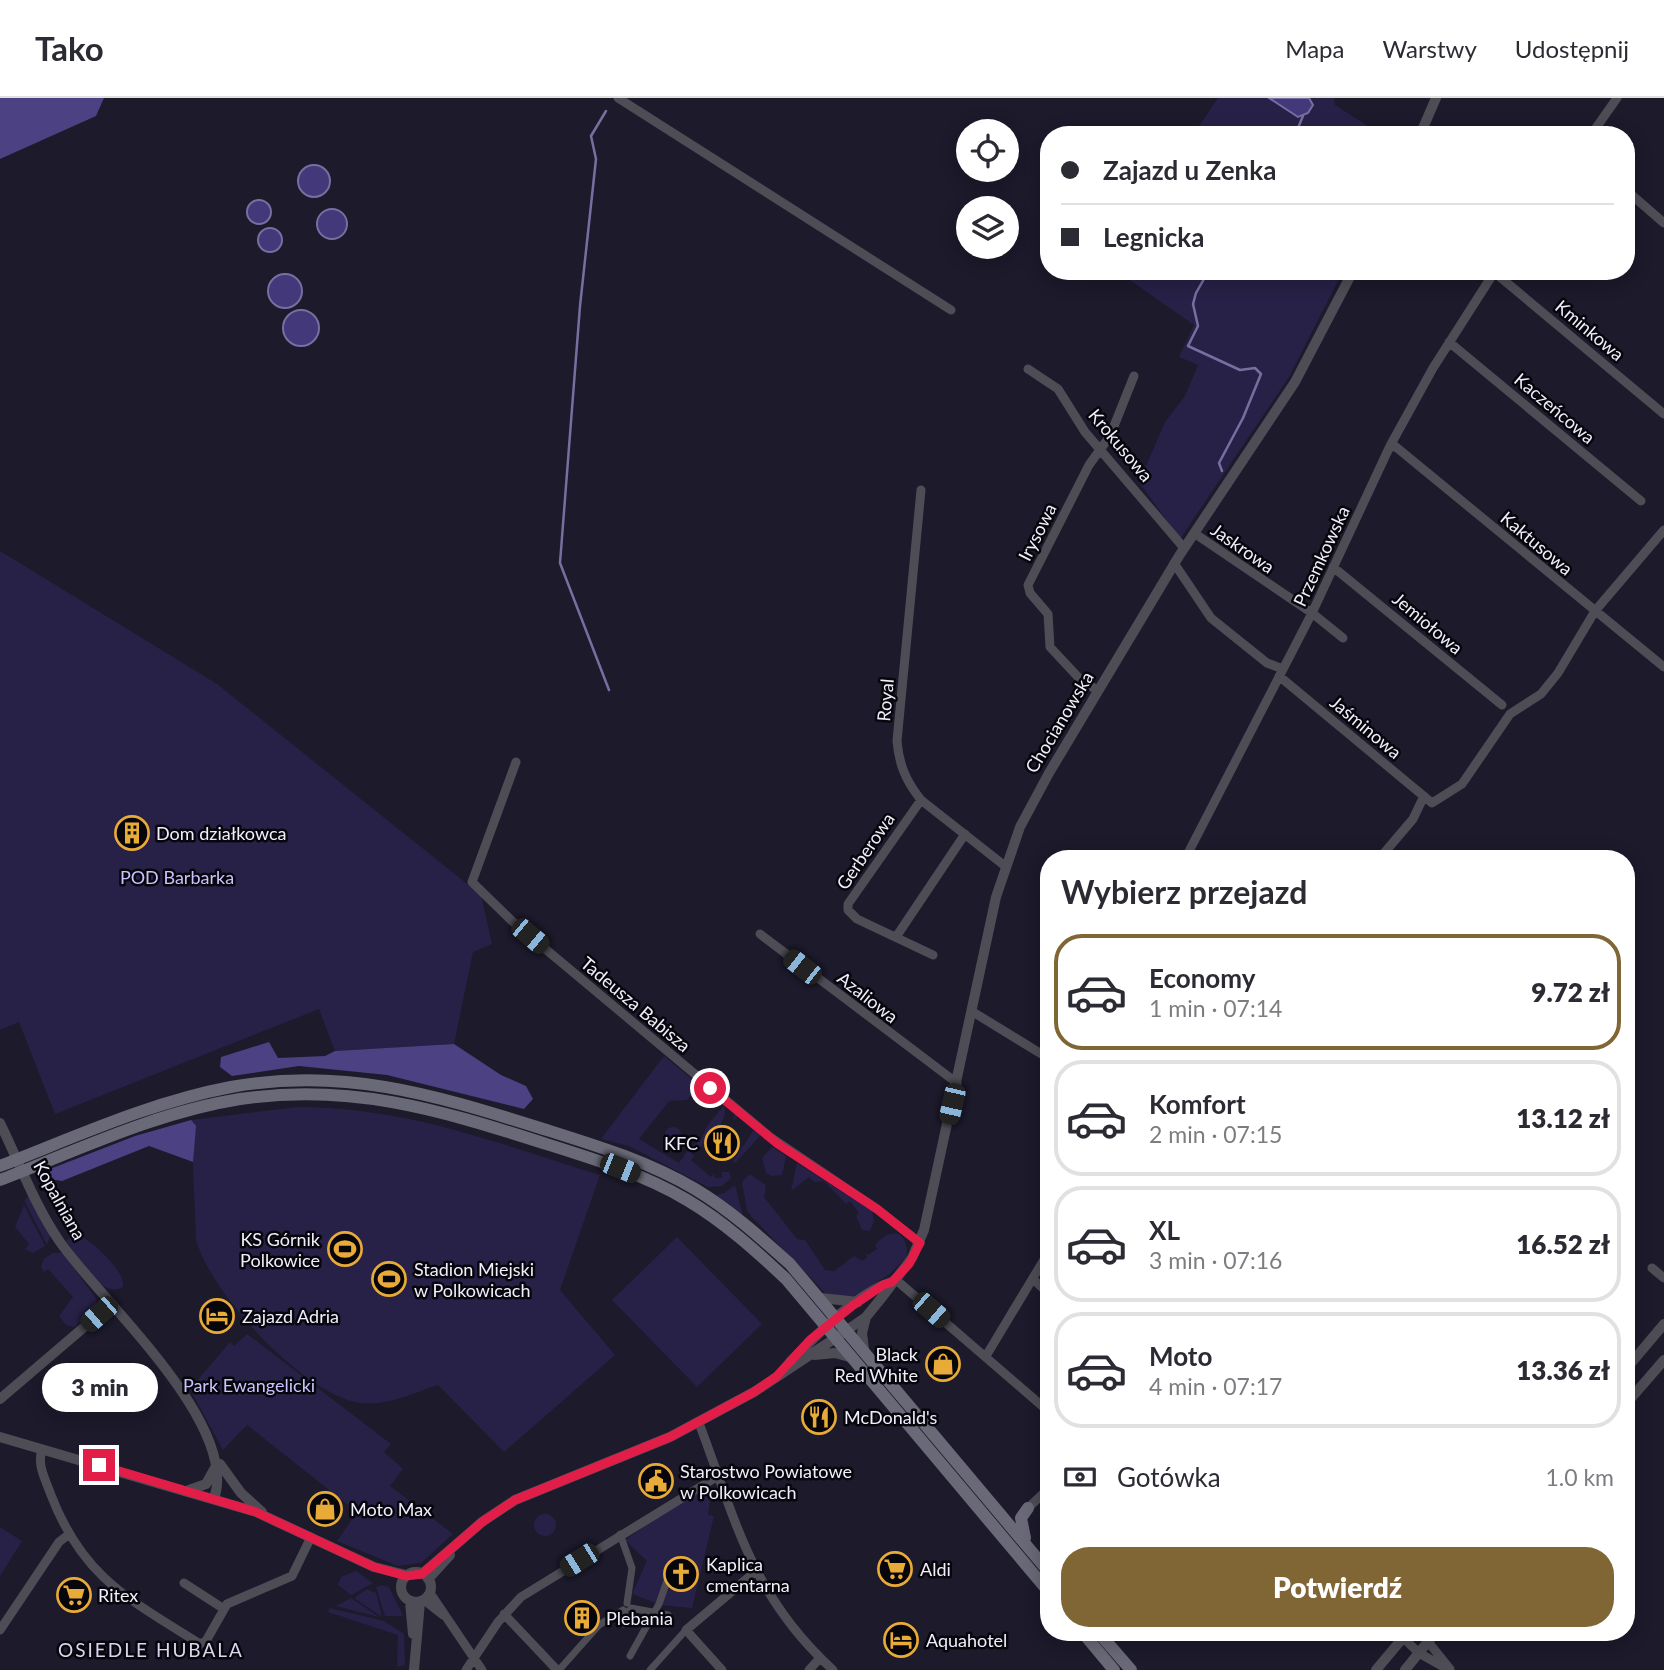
<!DOCTYPE html>
<html lang="pl">
<meta charset="utf-8">
<style>
:root{--surface:#fff;--page:#f7f7f7;--text:#2b2b33;--muted:#7c7c81;--line:#e1e1e2;--accent:#806535}
body{margin:0;font-family:Lato,sans-serif;background:var(--page);color:var(--text);height:100vh;display:flex;flex-direction:column;font-size:26px;white-space:nowrap}
*{box-sizing:border-box;margin:0}
p{font-size:23px;color:var(--muted)}
.icon{flex:none;width:38px;height:38px;fill:none;stroke:currentColor;stroke-width:2;stroke-linecap:round;stroke-linejoin:round}
.map{position:relative;flex:1;overflow:hidden}
.sheet{position:absolute;left:1040px;top:752px;width:595px;height:791px;display:flex;flex-direction:column;background:var(--surface);border-radius:28px;box-shadow:0 4px 18px #0003}
.sheet>*{flex:none}
.guide{position:absolute;left:1040px;top:28px;width:595px;height:154px;border-radius:28px;box-shadow:0 4px 18px #0003;display:grid;align-content:center;height:154px;padding:0 21px;background:var(--surface)}
.tools{position:absolute;left:956px;top:21px;display:grid;gap:14px}
.tools a{display:grid;place-items:center;width:63px;height:63px;border-radius:50%;background:var(--surface);box-shadow:0 4px 18px #0003;font-size:35px}
.end{position:absolute;width:32px;height:32px;margin:-16px;border:9px solid #e11d48;background:#fff;box-shadow:0 0 0 4px #fff}
.from{border-radius:50%}
.bubble{position:absolute;height:49px;border-radius:24px;background:var(--surface);box-shadow:0 4px 18px #0003;font-size:23px;font-weight:800;line-height:49px;text-align:center}
.car{position:absolute;width:21px;height:42px;margin:-21px -10px;border-radius:9px;box-shadow:0 0 5px 2px #0007;background:linear-gradient(#222 24%,#8ab4d8 0 40%,#222 0 76%,#8ab4d8 0 86%,#222 0)}
.guide b{display:flex;align-items:center;gap:24px;height:66px;font-size:26px}
.guide b+b{border-top:2px solid var(--line)}
.guide i{width:18px;height:18px;background:var(--text)}
ul{padding:0;list-style:none}
li{display:flex;align-items:center;gap:21px;height:116px;margin:0 14px 10px;padding:0 7px;border:4px solid var(--line);border-radius:28px}
li div{flex:1}
li b{display:block;font-size:26px}
li em{font-style:normal;font-weight:800}
li.current{border-color:var(--accent)}
li>.icon{width:63px;height:63px;stroke-width:1.5}
h2{padding:0 21px;font-size:32px;line-height:84px}
.pay{display:flex;align-items:center;gap:18px;height:77px;padding:0 21px;font-size:26px}
.pay p{margin-inline-start:auto}
.button{display:flex;gap:14px;margin-top:auto;padding:14px 21px}
.button a{flex:1;height:80px;border-radius:28px;background:var(--accent);color:#fff;font-size:28px;font-weight:800;line-height:80px;text-align:center}
header{display:flex;align-items:center;gap:42px;box-sizing:border-box;height:98px;padding:0 35px;background:var(--surface);border-bottom:2px solid var(--line)}
header strong{font-size:33px}
nav{display:flex;gap:38px;margin-inline-start:auto;font-size:24px}
.map>svg:first-child{display:block}
</style>
<header>
<strong>Tako</strong>
<nav><a>Mapa</a><a>Warstwy</a><a>Udostępnij</a></nav>
</header>
<div class="map">
<svg width="1664" height="1572" viewBox="0 0 1664 1572">
<rect width="100%" height="100%" fill="#1c1a2b"/>
<path fill="#272147" d="M1218,0H1334L1335,7L1382,37H1193Z
M1117,173H1343L1289,279L1180,441L1139,384L1165,324L1185,298L1198,267L1179,259L1194,227Z
M0,453L217,586L481,797L492,846L473,854L454,946L335,953L319,911L55,1016L19,924L0,932Z
M664,958L699,987L687,1002L669,1003L639,1041L679,1065L690,1049L701,1042L707,1028L724,1007C730,1023 709,1040 699,1051L694,1050L691,1054L694,1058L691,1062L711,1079L714,1075L715,1080H722V1074H729L731,1080L722,1088L708,1089L629,1048L601,1041Z
M297,1009C406,1009 497,1045 600,1077L560,1192L615,1257L504,1354L438,1287C413,1295 388,1308 361,1305C305,1298 209,1194 196,1141L191,1022Z
M735,1015L761,1036V1037L735,1065L733,1063L754,1032L738,1018L733,1022Z
M665 1037a8 8 0 1 1 16 0a8 8 0 1 1-16 0Z
M772,1049L872,1113L874,1123L870,1133L862,1132L856,1118L859,1115L850,1103L846,1106L824,1083L814,1084L809,1079L791,1093L797,1065L786,1058L782,1077L771,1078L766,1075L762,1060Z
M750,1076L766,1087L764,1099L797,1141L805,1142L825,1172L834,1173L854,1158L862,1163L867,1160L866,1154L868,1157L877,1151L875,1147C890,1129 908,1131 907,1158L890,1176L853,1199L826,1196L752,1119L747,1113L742,1084Z
M735,1087L743,1118L713,1098L724,1095Z
M30,1097L50,1138L47,1147L24,1102Z
M24,1107L45,1148L33,1155L25,1151L29,1146L15,1129Z
M74,1136C88,1137 127,1175 123,1189C100,1202 79,1159 66,1143Z
M677,1139L762,1226L697,1289L612,1202Z
M53,1155H63L97,1202L95,1213L74,1229L66,1227L59,1218L73,1199L48,1171L44,1174L41,1169L44,1161Z
M247,1236L391,1346L384,1354L403,1371L390,1388L453,1436L421,1465L398,1468L337,1443L357,1414L247,1327L223,1352L190,1291L230,1244L234,1248Z
M706,1391L710,1402L708,1417L714,1418L692,1510L661,1507L632,1496L647,1463L625,1442L680,1404Z
M534 1427a11 11 0 1 1 22 0a11 11 0 1 1-22 0Z
M0,1429L22,1443L0,1478Z
M356,1473L373,1485L351,1497L338,1487L341,1479Z
M381,1487L389,1489L403,1518H385L376,1489Z
M367,1491L376,1495L382,1519L354,1500Z
M351,1500L379,1519L336,1508Z
M330,1510L384,1523L404,1536L405,1567L397,1569L398,1537L328,1514Z"/>
<path fill="#4c4182" d="M0,0H104L96,18L0,61Z
M269,944L278,960L325,958L335,953L454,946L501,977L526,988L533,1001L524,1011L387,977L299,968L232,978L220,969L221,959Z
M191,1022L196,1028L193,1064L149,1048L62,1083L49,1081L50,1071L135,1038Z"/>
<path fill="#433879" stroke="#776fa0" stroke-width="2" d="M1269,0H1309L1313,7L1308,15L1298,19Z
M298 83a16 16 0 1 1 32 0a16 16 0 1 1-32 0Z
M247 114a12 12 0 1 1 24 0a12 12 0 1 1-24 0Z
M317 126a15 15 0 1 1 30 0a15 15 0 1 1-30 0Z
M258 142a12 12 0 1 1 24 0a12 12 0 1 1-24 0Z
M268 193a17 17 0 1 1 34 0a17 17 0 1 1-34 0Z
M283 230a18 18 0 1 1 36 0a18 18 0 1 1-36 0Z"/>
<g fill="none" stroke-linecap="round" stroke-linejoin="round">
<path stroke="#776fa0" stroke-width="2.5" d="M606,13L591,38L596,61L580,208L560,465L609,592
M1295,37L1303,18
M1217,173L1204,181L1196,195L1193,206L1198,228L1188,248L1240,272L1255,270L1261,276L1243,320L1219,365L1222,373"/>
<path stroke="#4e4d56" stroke-width="7" d="M620,1436L632,1470L627,1505
M631,1510L668,1517
M624,1526L625,1513
M630,1558L659,1506L668,1480
M559,1572L599,1527L623,1512
M650,1572L686,1532"/>
<path stroke="#4e4d56" stroke-width="9" d="M618,0L951,212
M1591,37L1617,0
M1626,92L1664,125
M1494,174L1664,316
M1449,244L1641,403
M1028,271L1058,291L1085,334L1184,450
M1390,348L1396,349L1664,569
M921,392L897,643C899,667 906,683 921,702L1005,768
M1194,435L1312,515L1343,540
M1174,465L1211,520L1267,565L1283,571
M1333,469L1502,607
M1279,578L1432,705L1462,686L1510,616L1541,596L1558,575L1595,513L1664,432
M1098,593L1078,579L1050,549L1048,516L1030,495L1028,487L1089,367L1110,338L1134,278
M516,664L472,784L512,823L770,1039L877,1111L920,1145
M921,702L848,806V812L857,821L933,857
M1185,761L1312,515L1390,348L1433,270L1495,173
M1379,761L1413,721L1424,698
M760,836L957,985
M896,839L965,736
M973,914L1048,960
M1652,1170L1664,1180
M895,1181L1048,1313
M1033,1181L1048,1195
M986,1258L1048,1155
M699,1325C736,1423 751,1497 833,1572
M42,1351C37,1368 45,1380 51,1397C83,1480 129,1501 200,1546L206,1543L227,1506L292,1478L311,1439
M1028,1410L1048,1391
M184,1485L224,1511
M430,1495L482,1572
M424,1502L443,1517
M504,1516L557,1572
M0,1532L59,1444L68,1437
M1398,1535L1419,1555L1449,1572
M1421,1535L1450,1571
M466,1572L498,1524L521,1499L718,1378
M722,1572L686,1532L755,1474
M809,1572L820,1560"/>
<path stroke="#4e4d56" stroke-width="10" d="M1420,37L1436,0
M0,1025C19,1064 35,1108 60,1144C102,1204 240,1326 214,1401
M821,1200L858,1204
M864,1251L862,1235L866,1219
M814,1257L835,1255L853,1260
M790,1264C816,1238 856,1195 892,1184
M1626,1271L1664,1226
M0,1301L110,1207
M1626,1306L1664,1262
M0,1339L256,1414L374,1469L406,1477
M220,1366L241,1395L262,1414
M189,1392L206,1386L216,1368
M401 1489a15 15 0 1 1 30 0a15 15 0 1 1-30 0Z
M422,1476L482,1424L515,1402L670,1339L754,1294L837,1239L866,1219L883,1198L912,1160L924,1132L996,799L1020,729L1049,675L1179,458L1295,284L1353,173
M428,1481L450,1457
M410,1504L413,1536
M414,1572L420,1504
M1376,1572L1407,1535
M1405,1572L1435,1535"/>
<path stroke="#6a6977" stroke-width="12" d="M0,1068C75,1039 151,1004 231,989C342,969 432,996 537,1029C591,1046 646,1062 695,1091C730,1112 760,1139 790,1166L1048,1473
M0,1082C78,1052 157,1014 240,1001C349,985 437,1011 540,1044C591,1060 641,1075 687,1102C724,1124 755,1152 786,1181L1048,1493
M1025,1440L1021,1420L1028,1410
M1083,1535L1114,1572
M1099,1535L1131,1572"/>
</g>
<g fill="none" stroke-linecap="round" stroke-linejoin="round">
<path stroke="#e11d48" stroke-width="9" d="M99,1367L256,1414L374,1469L406,1478L422,1476L482,1424L515,1402L670,1339L754,1294L776,1279L810,1242L852,1208L883,1187L892,1184L909,1166L920,1145L877,1111L778,1046L710,990"/>
</g>
<defs>
<g id="building-ring" transform="scale(1.75)"><circle r="9.5" fill="#07060d" stroke="#e9ab38" stroke-width="1.5"/><path d="M-4-6H4V6H1V3H-1V6H-4ZM-2.5-4.3h1.7v1.8h-1.7ZM.8-4.3h1.7v1.8H.8ZM-2.5-1h1.7V.8h-1.7ZM.8-1h1.7V.8H.8Z" fill="#e9ab38"/></g>
<g id="restaurant-ring" transform="scale(1.75)"><circle r="9.5" fill="#07060d" stroke="#e9ab38" stroke-width="1.5"/><path d="M-5-6h1v4h1v-4h1v4h1v-4h1v5L-1.5 .5V6h-2V.5L-5-1ZM5-6V6H3V1.5H1.5Q1.5-4 5-6Z" fill="#e9ab38"/></g>
<g id="stadium-ring" transform="scale(1.75)"><circle r="9.5" fill="#07060d" stroke="#e9ab38" stroke-width="1.5"/><path d="M0-5a6.5 5 0 1 0 0 10a6.5 5 0 1 0 0-10ZM-3.5-1.8h7v3.6h-7Z" fill="#e9ab38"/></g>
<g id="hotel-ring" transform="scale(1.75)"><circle r="9.5" fill="#07060d" stroke="#e9ab38" stroke-width="1.5"/><path d="M-6-4.5h1.5V1H6V5H4.5V3h-9V5H-6ZM-4 0a1.8 1.8 0 1 1 3.6 0ZM.5 0V-2.5h3Q6-2.5 6 0Z" fill="#e9ab38"/></g>
<g id="shop-ring" transform="scale(1.75)"><circle r="9.5" fill="#07060d" stroke="#e9ab38" stroke-width="1.5"/><path d="M-5-2.5h2.3a2.7 3.5 0 0 1 5.4 0H5L5.5 6h-11ZM-1.5-2.5h3a1.5 2.3 0 0 0-3 0Z" fill="#e9ab38"/></g>
<g id="civic-ring" transform="scale(1.75)"><circle r="9.5" fill="#07060d" stroke="#e9ab38" stroke-width="1.5"/><path d="M-.6-6.5H3V-4.5H.6V-3L4-1V1h2V6H-6V1h2V-1L-.6-3ZM-1.2 2.5V6h2.4V2.5Z" fill="#e9ab38"/></g>
<g id="supermarket-ring" transform="scale(1.75)"><circle r="9.5" fill="#07060d" stroke="#e9ab38" stroke-width="1.5"/><path d="M-6-5.5h2.5l.6 2H6L4.5 2H-2.5L-4.4-4H-6ZM-1.5 3.2a1.3 1.3 0 1 0 .1 0ZM3 3.2a1.3 1.3 0 1 0 .1 0Z" fill="#e9ab38"/></g>
<g id="church-ring" transform="scale(1.75)"><circle r="9.5" fill="#07060d" stroke="#e9ab38" stroke-width="1.5"/><path d="M-1.2-6h2.4v3.5h3.3v2.4h-3.3V6h-2.4V-.1h-3.3v-2.4h3.3Z" fill="#e9ab38"/></g>
</defs>
<g fill-rule="evenodd">
<use href="#building-ring" x="132" y="735"/>
<use href="#restaurant-ring" x="722" y="1045"/>
<use href="#stadium-ring" x="345" y="1151"/>
<use href="#stadium-ring" x="389" y="1181"/>
<use href="#hotel-ring" x="217" y="1218"/>
<use href="#shop-ring" x="943" y="1266"/>
<use href="#restaurant-ring" x="819" y="1319"/>
<use href="#civic-ring" x="656" y="1383"/>
<use href="#shop-ring" x="325" y="1411"/>
<use href="#supermarket-ring" x="895" y="1471"/>
<use href="#church-ring" x="681" y="1476"/>
<use href="#supermarket-ring" x="74" y="1497"/>
<use href="#building-ring" x="582" y="1520"/>
<use href="#hotel-ring" x="901" y="1542"/>
</g>
<g text-anchor="middle" dominant-baseline="central" stroke-width="5" stroke-linejoin="round" paint-order="stroke">
<g font-size="18" fill="#efeefa" stroke="#07060d">
<text transform="translate(1590 232) rotate(40)">Kminkowa</text>
<text transform="translate(1555 310) rotate(40)">Kaczeńcowa</text>
<text transform="translate(1121 347) rotate(50)">Krokusowa</text>
<text transform="translate(1037 434) rotate(-63)">Irysowa</text>
<text transform="translate(1537 445) rotate(40)">Kaktusowa</text>
<text transform="translate(1243 450) rotate(35)">Jaskrowa</text>
<text transform="translate(1321 458) rotate(-65)">Przemkowska</text>
<text transform="translate(1428 525) rotate(40)">Jemiołowa</text>
<text transform="translate(885 602) rotate(-85)">Royal</text>
<text transform="translate(1059 624) rotate(-59)">Chocianowska</text>
<text transform="translate(1366 629) rotate(40)">Jaśminowa</text>
<text transform="translate(865 753) rotate(-56)">Gerberowa</text>
<text transform="translate(868 899) rotate(38)">Azaliowa</text>
<text transform="translate(636 906) rotate(40)">Tadeusza Babisza</text>
<text transform="translate(60 1102) rotate(61)">Kopalniana</text>
</g>
<g font-size="18" fill="#efeefa" stroke="#07060d" text-anchor="start">
<text x="156" y="735">Dom działkowca</text>
<text x="698" y="1045" text-anchor="end">KFC</text>
<text x="320" y="1141" text-anchor="end">KS Górnik<tspan x="320" dy="21">Polkowice</tspan></text>
<text x="414" y="1171">Stadion Miejski<tspan x="414" dy="21">w Polkowicach</tspan></text>
<text x="242" y="1218">Zajazd Adria</text>
<text x="918" y="1256" text-anchor="end">Black<tspan x="918" dy="21">Red White</tspan></text>
<text x="844" y="1319">McDonald's</text>
<text x="680" y="1373">Starostwo Powiatowe<tspan x="680" dy="21">w Polkowicach</tspan></text>
<text x="350" y="1411">Moto Max</text>
<text x="706" y="1466">Kaplica<tspan x="706" dy="21">cmentarna</tspan></text>
<text x="920" y="1471">Aldi</text>
<text x="98" y="1497">Ritex</text>
<text x="606" y="1520">Plebania</text>
<text x="926" y="1542">Aquahotel</text>
</g>
<g font-size="18" fill="#c8c3fe" stroke="#07060d">
<text x="177" y="779">POD Barbarka</text>
<text x="249" y="1287">Park Ewangelicki</text>
</g>
<g font-size="19" letter-spacing="2" fill="#d7d6ed" stroke="#07060d">
<text x="151" y="1551">OSIEDLE HUBALA</text>
</g>
</g>
</svg>
<div class="tools">
<a><svg class="icon" aria-label="locate" viewBox="0 0 24 24"><circle cx="12" cy="12" r="6"/><path d="M12 2v4M12 18v4M2 12h4M18 12h4"/></svg></a>
<a><svg class="icon" aria-label="layers" viewBox="0 0 24 24"><path d="M12 4l9 5-9 5-9-5zM3 14l9 5 9-5"/></svg></a>
</div>
<i class="end from" style="left:710px;top:990px"></i>
<i class="end" style="left:99px;top:1367px"></i>
<div class="bubble" style="left:42px;top:1265px;width:116px">3 min</div>
<i class="car" style="left:530px;top:838px;rotate:130deg"></i>
<i class="car" style="left:802px;top:869px;rotate:308deg"></i>
<i class="car" style="left:952px;top:1006px;rotate:193deg"></i>
<i class="car" style="left:620px;top:1070px;rotate:112deg"></i>
<i class="car" style="left:931px;top:1212px;rotate:131deg"></i>
<i class="car" style="left:99px;top:1216px;rotate:229deg"></i>
<i class="car" style="left:579px;top:1462px;rotate:238deg"></i>
<div class="guide">
<b><i class="from"></i>Zajazd u Zenka</b>
<b><i></i>Legnicka</b>
</div>
<section class="sheet">
<h2>Wybierz przejazd</h2>
<ul>
<li class="current"><svg class="icon" aria-label="car" viewBox="0 0 24 24"><path d="M5 17H2v-5l4-1 3-4h7l3 4 3 1v5h-3M9 17h6M6 11h13"/><circle cx="7" cy="17" r="2"/><circle cx="17" cy="17" r="2"/></svg><div><b>Economy</b><p>1 min · 07:14</p></div><em>9.72 zł</em></li>
<li><svg class="icon" aria-label="car" viewBox="0 0 24 24"><path d="M5 17H2v-5l4-1 3-4h7l3 4 3 1v5h-3M9 17h6M6 11h13"/><circle cx="7" cy="17" r="2"/><circle cx="17" cy="17" r="2"/></svg><div><b>Komfort</b><p>2 min · 07:15</p></div><em>13.12 zł</em></li>
<li><svg class="icon" aria-label="car" viewBox="0 0 24 24"><path d="M5 17H2v-5l4-1 3-4h7l3 4 3 1v5h-3M9 17h6M6 11h13"/><circle cx="7" cy="17" r="2"/><circle cx="17" cy="17" r="2"/></svg><div><b>XL</b><p>3 min · 07:16</p></div><em>16.52 zł</em></li>
<li><svg class="icon" aria-label="car" viewBox="0 0 24 24"><path d="M5 17H2v-5l4-1 3-4h7l3 4 3 1v5h-3M9 17h6M6 11h13"/><circle cx="7" cy="17" r="2"/><circle cx="17" cy="17" r="2"/></svg><div><b>Moto</b><p>4 min · 07:17</p></div><em>13.36 zł</em></li>
</ul>
<div class="pay"><svg class="icon" aria-label="cash" viewBox="0 0 24 24"><path d="M3 7h18v10H3z"/><circle cx="12" cy="12" r="2"/></svg>Gotówka<p>1.0 km</p></div>
<div class="button"><a>Potwierdź</a></div>
</section>
</div>
